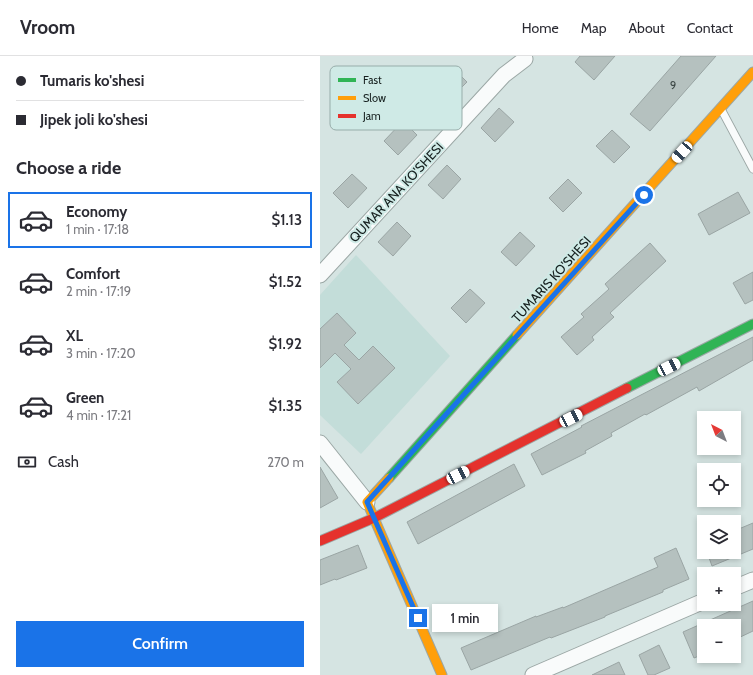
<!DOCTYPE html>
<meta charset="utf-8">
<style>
:root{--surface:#fff;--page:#f7f7f7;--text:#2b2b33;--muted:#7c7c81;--line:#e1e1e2;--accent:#1a73e8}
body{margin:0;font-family:Cabin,sans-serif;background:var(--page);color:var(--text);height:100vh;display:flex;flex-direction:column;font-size:15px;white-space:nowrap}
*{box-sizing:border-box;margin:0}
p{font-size:13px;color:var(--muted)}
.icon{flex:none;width:22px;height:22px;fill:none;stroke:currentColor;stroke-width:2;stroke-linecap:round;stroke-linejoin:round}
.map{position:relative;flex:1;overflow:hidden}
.side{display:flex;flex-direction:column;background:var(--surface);width:320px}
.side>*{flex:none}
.banner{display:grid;align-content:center;height:88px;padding:0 16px;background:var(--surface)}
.needle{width:26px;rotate:318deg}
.buttons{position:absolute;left:377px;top:355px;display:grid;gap:8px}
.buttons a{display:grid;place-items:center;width:44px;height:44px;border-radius:0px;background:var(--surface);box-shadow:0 2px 6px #0003;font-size:20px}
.end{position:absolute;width:18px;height:18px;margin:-9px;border:5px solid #1a73e8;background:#fff;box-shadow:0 0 0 2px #fff}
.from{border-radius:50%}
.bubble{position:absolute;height:28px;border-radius:0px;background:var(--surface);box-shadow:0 2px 6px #0003;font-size:13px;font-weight:600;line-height:28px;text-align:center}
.car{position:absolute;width:12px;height:24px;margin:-12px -6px;border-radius:5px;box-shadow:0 0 3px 1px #0007;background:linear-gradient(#fff 24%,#345 0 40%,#fff 0 76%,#345 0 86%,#fff 0)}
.banner b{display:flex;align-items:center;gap:14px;height:38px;font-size:15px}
.banner b+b{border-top:1px solid var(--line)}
.banner i{width:10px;height:10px;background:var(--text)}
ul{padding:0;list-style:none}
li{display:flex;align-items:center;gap:12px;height:56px;margin:0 8px 6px;padding:0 8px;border:2px solid transparent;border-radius:0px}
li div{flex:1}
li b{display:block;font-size:15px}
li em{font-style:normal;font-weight:600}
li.selected{border-color:var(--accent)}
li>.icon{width:36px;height:36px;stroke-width:1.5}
h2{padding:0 16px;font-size:18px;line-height:48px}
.pay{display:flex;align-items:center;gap:10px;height:44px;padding:0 16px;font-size:15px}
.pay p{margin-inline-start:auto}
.primary-button{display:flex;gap:8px;margin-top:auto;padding:8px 16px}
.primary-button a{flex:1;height:46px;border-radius:0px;background:var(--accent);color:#fff;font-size:16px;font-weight:600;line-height:46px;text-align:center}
header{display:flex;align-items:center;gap:24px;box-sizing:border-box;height:56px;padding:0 20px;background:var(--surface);border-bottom:1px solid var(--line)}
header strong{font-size:19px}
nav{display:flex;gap:22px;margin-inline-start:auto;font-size:14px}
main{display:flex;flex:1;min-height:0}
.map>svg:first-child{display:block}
</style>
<header>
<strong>Vroom</strong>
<nav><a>Home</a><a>Map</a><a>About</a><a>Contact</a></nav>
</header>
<main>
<section class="side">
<div class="banner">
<b><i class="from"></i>Tumaris ko'shesi</b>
<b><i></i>Jipek joli ko'shesi</b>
</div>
<h2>Choose a ride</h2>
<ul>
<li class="selected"><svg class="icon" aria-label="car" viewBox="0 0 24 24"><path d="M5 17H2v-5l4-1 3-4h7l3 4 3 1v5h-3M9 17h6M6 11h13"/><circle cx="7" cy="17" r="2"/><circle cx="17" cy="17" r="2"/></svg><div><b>Economy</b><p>1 min · 17:18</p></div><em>$1.13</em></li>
<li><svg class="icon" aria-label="car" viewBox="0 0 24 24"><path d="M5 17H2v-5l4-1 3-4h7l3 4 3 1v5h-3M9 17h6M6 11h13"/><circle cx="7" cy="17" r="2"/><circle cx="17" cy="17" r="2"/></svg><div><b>Comfort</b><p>2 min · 17:19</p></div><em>$1.52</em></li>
<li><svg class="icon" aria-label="car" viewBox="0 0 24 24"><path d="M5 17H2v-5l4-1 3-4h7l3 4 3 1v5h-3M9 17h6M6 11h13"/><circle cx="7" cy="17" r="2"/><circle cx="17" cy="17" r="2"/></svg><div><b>XL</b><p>3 min · 17:20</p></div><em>$1.92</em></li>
<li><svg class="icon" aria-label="car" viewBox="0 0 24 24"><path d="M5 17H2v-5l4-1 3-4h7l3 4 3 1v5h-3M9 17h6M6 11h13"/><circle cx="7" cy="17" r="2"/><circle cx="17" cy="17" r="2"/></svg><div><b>Green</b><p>4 min · 17:21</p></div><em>$1.35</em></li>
</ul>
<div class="pay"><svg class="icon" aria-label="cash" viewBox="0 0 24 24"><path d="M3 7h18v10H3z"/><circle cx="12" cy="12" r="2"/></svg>Cash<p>270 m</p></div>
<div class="primary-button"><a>Confirm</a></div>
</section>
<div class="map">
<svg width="433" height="619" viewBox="0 0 433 619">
<rect width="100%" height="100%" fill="#d5e4e2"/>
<path fill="#c3ddd9" d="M36,199L130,300L41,398L0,359V239Z"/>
<path fill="#b5c1bf" stroke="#9aa5a4" d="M260,0H295L274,24L255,6Z
M361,0H396L330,75L310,58Z
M132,11L147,26L128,45L114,31Z
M179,52L194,66L175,86L161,72Z
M83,65L97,79L78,99L64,85Z
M292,74L310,91L294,107L276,90Z
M127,109L141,123L123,143L108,129Z
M32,118L47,132L28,152L13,137Z
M248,123L262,137L243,156L229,142Z
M418,136L430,157L389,179L378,158Z
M77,166L91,180L73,200L58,186Z
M200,176L215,190L196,210L181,196Z
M330,187L346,205L290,257L294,261L272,281L274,284L257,299L241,281L264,261L261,258L289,233L285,228Z
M433,216V244L425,248L413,227Z
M150,233L165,247L146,267L131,252Z
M17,257L36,277L24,289L39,304L53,290L75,312L38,348L17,326L31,313L15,297L0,312V273Z
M433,281V304L379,335L377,331L326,359L325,358L291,377L292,380L265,395L266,397L222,419L211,398L262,371L261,370Z
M194,408L205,430L98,488L87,466Z
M0,411L18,442L0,452Z
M433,467V493L392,510L387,496H420L414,484V475Z
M38,489L47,512L16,524L15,523L0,529V504Z
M356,492L369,523L343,534V536L285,560V561L231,582L230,581L151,614L141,592L216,560V561L243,551V552L338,511L334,502Z
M433,545V575L414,584V570H384V598L374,602L363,576Z
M339,589L350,612L334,619H328L319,599Z
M299,606L305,619H272Z"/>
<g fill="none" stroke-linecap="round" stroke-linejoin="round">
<g stroke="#9ba7a5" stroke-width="9">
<path id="lane" d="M401,53L433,113"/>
</g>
<g stroke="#9ba7a5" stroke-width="17">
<path id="street" d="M0,219L184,19L205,3
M0,387L47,446
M414,532L433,524
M213,619L384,545"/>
</g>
<g stroke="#9ba7a5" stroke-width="11">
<path id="fast" d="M307,332L433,268
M69,422L197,279"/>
</g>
<g stroke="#9ba7a5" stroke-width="11">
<path id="slow" d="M197,279L433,16
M69,422L47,446L122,619"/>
</g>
<g stroke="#9ba7a5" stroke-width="11">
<path id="jam" d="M0,485L54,462L307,332"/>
</g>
<use href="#lane" stroke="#f9fbfb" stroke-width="7"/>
<use href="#street" stroke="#f9fbfb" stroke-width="15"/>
<use href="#fast" stroke="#30b455" stroke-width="9"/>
<use href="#slow" stroke="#ff9f0a" stroke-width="9"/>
<use href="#jam" stroke="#e5322d" stroke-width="9"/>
</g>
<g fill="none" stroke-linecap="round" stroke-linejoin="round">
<path stroke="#1a73e8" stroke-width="5" d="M98,562L47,446L324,139"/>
</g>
<g text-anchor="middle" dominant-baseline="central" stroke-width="4" stroke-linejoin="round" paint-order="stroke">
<g font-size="11" fill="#3d4846">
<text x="353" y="29">9</text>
</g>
<g font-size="13" fill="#151f1e" stroke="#cfeae6">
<text transform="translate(76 136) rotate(-47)">QUMAR ANA KO'SHESI</text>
<text transform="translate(231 223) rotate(-48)">TUMARIS KO'SHESI</text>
</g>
</g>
<rect x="10" y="10" width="132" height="64" rx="6" fill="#cfeae6" stroke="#97adaa" stroke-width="1"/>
<rect x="18" y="22" width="18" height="4" fill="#30b455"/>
<rect x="18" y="40" width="18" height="4" fill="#ff9f0a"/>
<rect x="18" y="58" width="18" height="4" fill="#e5322d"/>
<g font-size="11" fill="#151f1e">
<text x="43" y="28">Fast</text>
<text x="43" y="46">Slow</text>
<text x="43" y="64">Jam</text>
</g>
</svg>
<div class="buttons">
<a><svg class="needle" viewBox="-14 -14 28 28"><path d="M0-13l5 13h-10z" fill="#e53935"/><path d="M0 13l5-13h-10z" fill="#7c7c81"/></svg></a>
<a><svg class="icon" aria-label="locate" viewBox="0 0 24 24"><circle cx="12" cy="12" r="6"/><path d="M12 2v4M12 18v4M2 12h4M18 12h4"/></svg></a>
<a><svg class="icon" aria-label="layers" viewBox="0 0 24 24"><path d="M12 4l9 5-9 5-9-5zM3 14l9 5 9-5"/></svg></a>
<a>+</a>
<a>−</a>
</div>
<i class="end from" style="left:324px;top:139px"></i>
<i class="end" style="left:98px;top:562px"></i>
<div class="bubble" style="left:112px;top:548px;width:66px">1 min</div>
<i class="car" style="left:362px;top:96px;rotate:222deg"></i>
<i class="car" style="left:349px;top:311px;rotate:63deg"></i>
<i class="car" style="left:251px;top:362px;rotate:63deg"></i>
<i class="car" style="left:138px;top:419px;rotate:63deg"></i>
</div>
</main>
